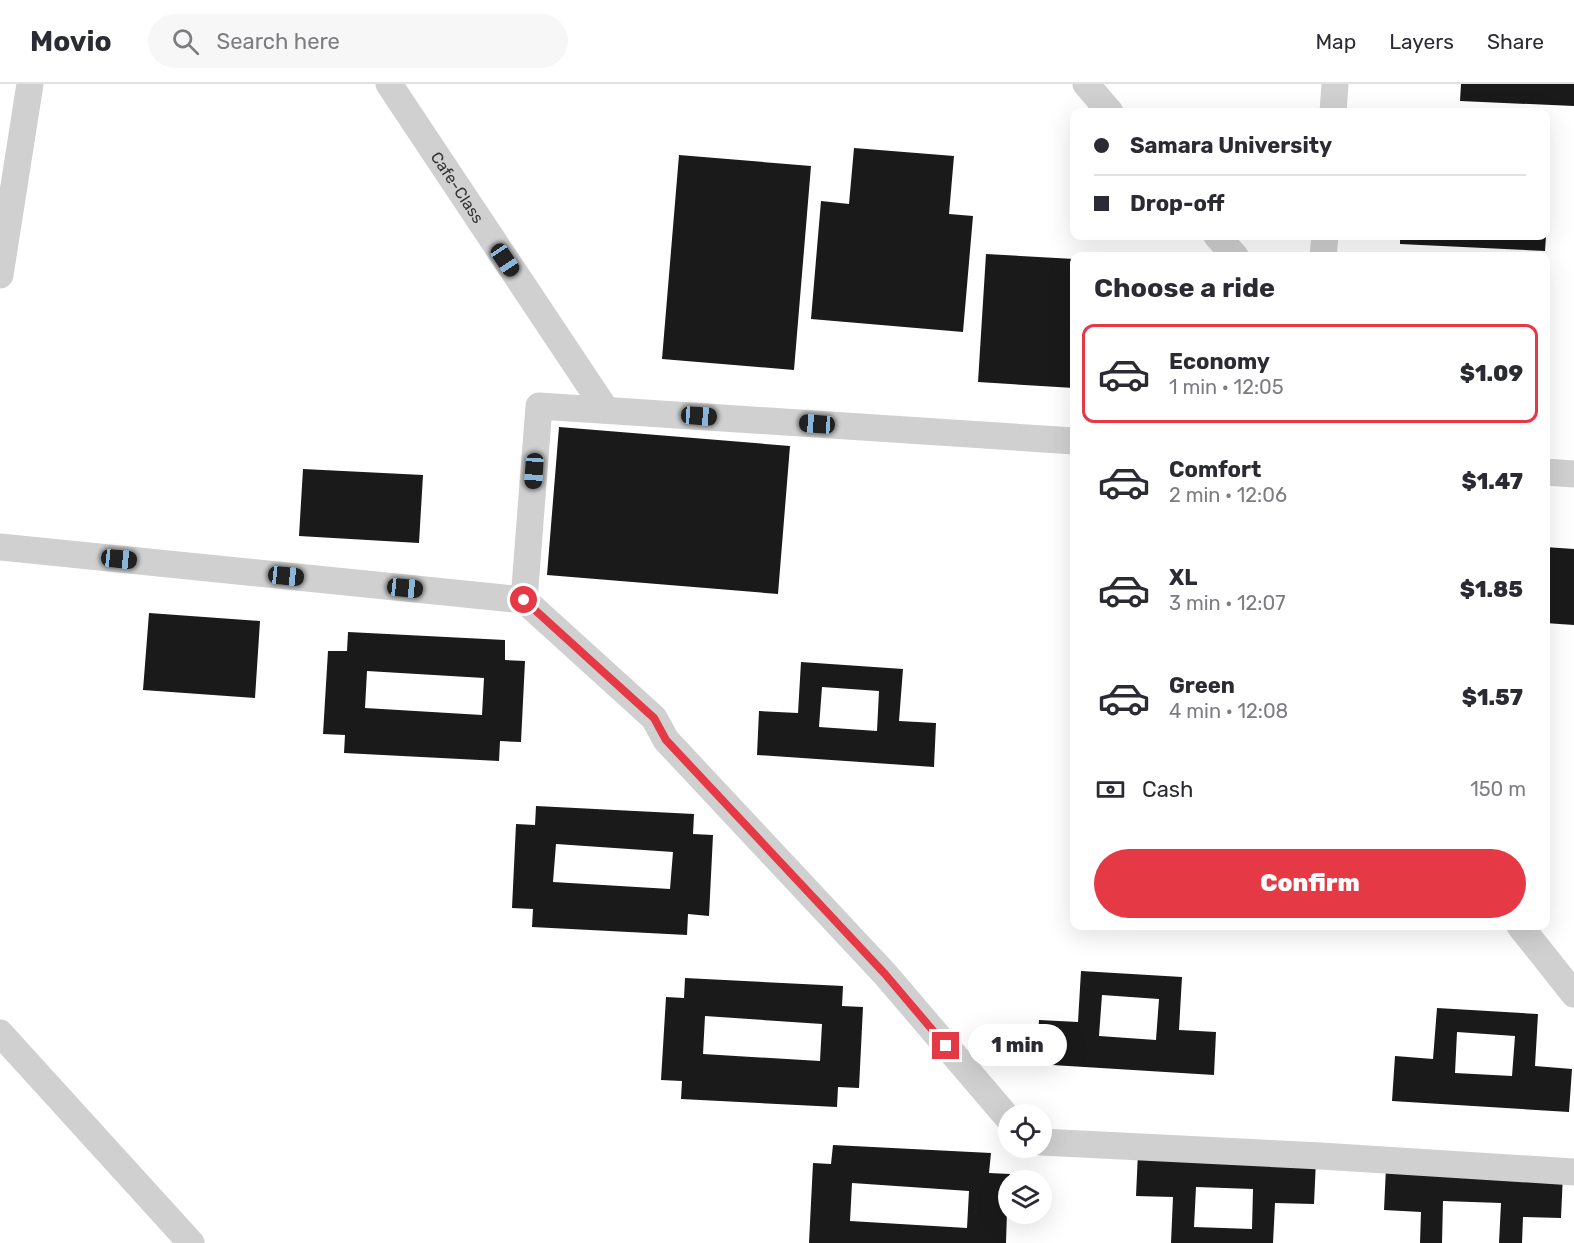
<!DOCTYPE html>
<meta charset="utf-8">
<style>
:root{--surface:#fff;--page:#f7f7f7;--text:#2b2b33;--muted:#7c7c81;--line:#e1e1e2;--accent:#e63946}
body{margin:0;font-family:Rubik,sans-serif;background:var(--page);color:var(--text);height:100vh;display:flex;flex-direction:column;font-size:22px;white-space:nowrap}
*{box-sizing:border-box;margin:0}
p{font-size:20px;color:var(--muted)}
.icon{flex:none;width:33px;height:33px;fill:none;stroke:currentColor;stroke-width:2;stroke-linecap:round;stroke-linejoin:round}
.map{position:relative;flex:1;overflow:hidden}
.side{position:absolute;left:1070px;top:168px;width:480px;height:678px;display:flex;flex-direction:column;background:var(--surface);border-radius:12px;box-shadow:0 6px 24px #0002}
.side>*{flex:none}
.banner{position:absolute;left:1070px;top:24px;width:480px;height:132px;border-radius:12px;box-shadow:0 6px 24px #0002;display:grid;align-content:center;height:132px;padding:0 24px;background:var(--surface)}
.buttons{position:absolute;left:998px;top:1020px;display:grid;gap:12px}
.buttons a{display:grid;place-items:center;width:54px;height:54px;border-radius:50%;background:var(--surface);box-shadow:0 6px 24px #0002;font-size:30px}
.end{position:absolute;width:27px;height:27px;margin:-14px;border:8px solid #e63946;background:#fff;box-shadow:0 0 0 3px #fff}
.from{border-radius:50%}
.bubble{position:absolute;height:42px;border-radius:21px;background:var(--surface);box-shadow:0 6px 24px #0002;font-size:20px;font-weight:800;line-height:42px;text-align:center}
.car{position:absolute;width:18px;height:36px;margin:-18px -9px;border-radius:8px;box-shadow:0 0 4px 2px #0007;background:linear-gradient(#222 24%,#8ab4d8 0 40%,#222 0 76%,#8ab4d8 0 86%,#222 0)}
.banner b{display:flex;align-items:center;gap:21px;height:57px;font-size:22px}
.banner b+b{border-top:2px solid var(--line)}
.banner i{width:15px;height:15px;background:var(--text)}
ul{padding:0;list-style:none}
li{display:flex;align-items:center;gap:18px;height:99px;margin:0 12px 9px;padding:0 12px;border:3px solid transparent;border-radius:12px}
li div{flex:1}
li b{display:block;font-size:22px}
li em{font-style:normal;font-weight:800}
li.current{border-color:var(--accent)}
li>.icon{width:54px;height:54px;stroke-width:1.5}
h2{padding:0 24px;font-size:27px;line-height:72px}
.pay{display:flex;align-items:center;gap:15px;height:66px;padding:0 24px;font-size:22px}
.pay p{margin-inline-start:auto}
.cta{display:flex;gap:12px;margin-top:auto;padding:12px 24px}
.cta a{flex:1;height:69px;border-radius:36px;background:var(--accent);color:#fff;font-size:24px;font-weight:800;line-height:69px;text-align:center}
header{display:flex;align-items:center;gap:36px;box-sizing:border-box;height:84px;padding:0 30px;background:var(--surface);border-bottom:2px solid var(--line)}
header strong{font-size:28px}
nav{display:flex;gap:33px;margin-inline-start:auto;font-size:21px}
.search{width:420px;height:54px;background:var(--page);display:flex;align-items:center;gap:15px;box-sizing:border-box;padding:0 21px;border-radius:33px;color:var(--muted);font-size:22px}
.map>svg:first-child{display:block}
</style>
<header>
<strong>Movio</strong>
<div class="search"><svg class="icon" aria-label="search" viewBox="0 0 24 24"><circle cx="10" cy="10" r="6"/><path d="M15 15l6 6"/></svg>Search here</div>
<nav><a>Map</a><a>Layers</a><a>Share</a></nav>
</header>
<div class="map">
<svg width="1574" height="1159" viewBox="0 0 1574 1159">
<rect width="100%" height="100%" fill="#fff"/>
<path fill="#1a1a1a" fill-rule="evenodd" d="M1461,0H1574V22L1460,17Z
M854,64L954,72L949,130L973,132L963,248L811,235L821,117L849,120Z
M679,71L811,82L794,286L662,275Z
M1400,152H1546L1545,167L1400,160Z
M986,170L1074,175V304L978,298Z
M559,343L790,362L778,510L547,491Z
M303,385L423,391L419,459L299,452Z
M1545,463L1574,465V541L1545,539Z
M149,529L260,537L255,614L143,606Z
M348,548L505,556V576L525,577L521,658L500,657L499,677L344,669L345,651L323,650L328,567H347ZM367,587L484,594L482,631L365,624Z
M801,578L903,585L899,637L936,639L934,683L757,671L759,627L798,629ZM822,603L879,607L877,647L819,643Z
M536,722L694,730L693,750L713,751L709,832L688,830L687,851L532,843L533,825L512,824L516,740L535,741ZM556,760L673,768L670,805L553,798Z
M1081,887L1182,893L1179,946L1216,948L1214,991L1036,980L1039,936L1078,938ZM1102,911L1159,915L1156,956L1099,952Z
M685,894L843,902L842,922L863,923L859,1004L838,1003L837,1023L681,1015L682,997L661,996L666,913L684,914ZM705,932L822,940L820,977L703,970Z
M1437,924L1538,930L1535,982L1572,985L1569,1028L1392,1017L1395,972L1433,975ZM1457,948L1515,952L1512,992L1455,989Z
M833,1061L991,1069L989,1089L1010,1090L1008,1096L1006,1159H809L813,1079L831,1080ZM852,1099L969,1107L967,1144L850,1137Z
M1138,1068L1316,1076L1314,1120L1275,1119L1273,1159H1171L1173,1113L1136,1112ZM1196,1103L1253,1105L1252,1145L1194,1143Z
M1386,1083L1563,1090L1561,1134L1523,1133L1522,1159H1499L1501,1119L1443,1117L1442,1159H1420L1421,1128L1384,1126Z"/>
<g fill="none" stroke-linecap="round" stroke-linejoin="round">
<g stroke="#d0d0d0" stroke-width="27">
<path id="s1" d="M389,0L606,326"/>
<path d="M1086,0L1110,28"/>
<path d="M1333,28L1335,0"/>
<path d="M1217,152L1235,172"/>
<path d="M1323,172L1325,152"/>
<path d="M0,191L30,0"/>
<path d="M1545,388L1574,390"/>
<path d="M0,463L524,516L539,322L1074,357"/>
<path d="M524,516L654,634L666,656L885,890L1008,1034"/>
<path d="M1520,842L1574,910"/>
<path d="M0,949L191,1159"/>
<path d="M1041,1058L1321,1072L1574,1088"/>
</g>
</g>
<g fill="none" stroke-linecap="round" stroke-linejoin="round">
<path stroke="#e63946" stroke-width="8" d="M524,516L654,634L666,656L885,890L946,962"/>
</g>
<g text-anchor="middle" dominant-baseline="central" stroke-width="6" stroke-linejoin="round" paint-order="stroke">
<g font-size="16" fill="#333" stroke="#fff">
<text stroke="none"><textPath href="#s1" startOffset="124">Cafe-Class</textPath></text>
</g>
</g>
</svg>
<div class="buttons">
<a><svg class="icon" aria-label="locate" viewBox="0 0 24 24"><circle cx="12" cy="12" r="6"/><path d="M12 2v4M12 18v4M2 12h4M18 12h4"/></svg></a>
<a><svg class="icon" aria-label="layers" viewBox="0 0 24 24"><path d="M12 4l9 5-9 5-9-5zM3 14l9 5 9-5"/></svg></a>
</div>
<i class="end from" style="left:524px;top:516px"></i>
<i class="end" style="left:946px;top:962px"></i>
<div class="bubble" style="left:968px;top:940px;width:99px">1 min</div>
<i class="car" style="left:505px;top:176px;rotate:146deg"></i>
<i class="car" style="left:699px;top:332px;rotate:94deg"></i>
<i class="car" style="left:817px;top:340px;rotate:274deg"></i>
<i class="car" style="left:534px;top:387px;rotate:184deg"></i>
<i class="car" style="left:119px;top:475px;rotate:96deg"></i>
<i class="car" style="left:286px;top:492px;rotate:96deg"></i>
<i class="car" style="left:405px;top:504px;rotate:96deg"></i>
<div class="banner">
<b><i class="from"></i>Samara University</b>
<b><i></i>Drop-off</b>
</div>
<section class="side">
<h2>Choose a ride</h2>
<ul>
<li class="current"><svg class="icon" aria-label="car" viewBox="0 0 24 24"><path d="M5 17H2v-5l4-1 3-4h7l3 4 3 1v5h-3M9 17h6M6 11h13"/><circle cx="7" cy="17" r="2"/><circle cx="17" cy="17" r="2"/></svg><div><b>Economy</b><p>1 min · 12:05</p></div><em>$1.09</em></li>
<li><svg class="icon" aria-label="car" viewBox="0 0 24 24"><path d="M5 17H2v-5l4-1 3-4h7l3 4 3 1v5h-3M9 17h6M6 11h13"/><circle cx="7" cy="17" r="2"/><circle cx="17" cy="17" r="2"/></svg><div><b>Comfort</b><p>2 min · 12:06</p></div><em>$1.47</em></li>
<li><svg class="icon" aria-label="car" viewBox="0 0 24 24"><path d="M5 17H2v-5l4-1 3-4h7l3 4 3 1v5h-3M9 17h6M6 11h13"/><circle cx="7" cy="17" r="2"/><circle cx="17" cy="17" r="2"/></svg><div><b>XL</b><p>3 min · 12:07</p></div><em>$1.85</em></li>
<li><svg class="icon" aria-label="car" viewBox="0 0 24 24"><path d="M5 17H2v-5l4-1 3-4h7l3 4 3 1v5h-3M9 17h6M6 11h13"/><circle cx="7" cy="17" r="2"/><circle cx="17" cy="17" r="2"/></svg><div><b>Green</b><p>4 min · 12:08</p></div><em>$1.57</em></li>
</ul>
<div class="pay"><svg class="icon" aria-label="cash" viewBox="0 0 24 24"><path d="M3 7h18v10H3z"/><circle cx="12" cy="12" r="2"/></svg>Cash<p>150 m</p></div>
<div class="cta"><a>Confirm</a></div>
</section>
</div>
